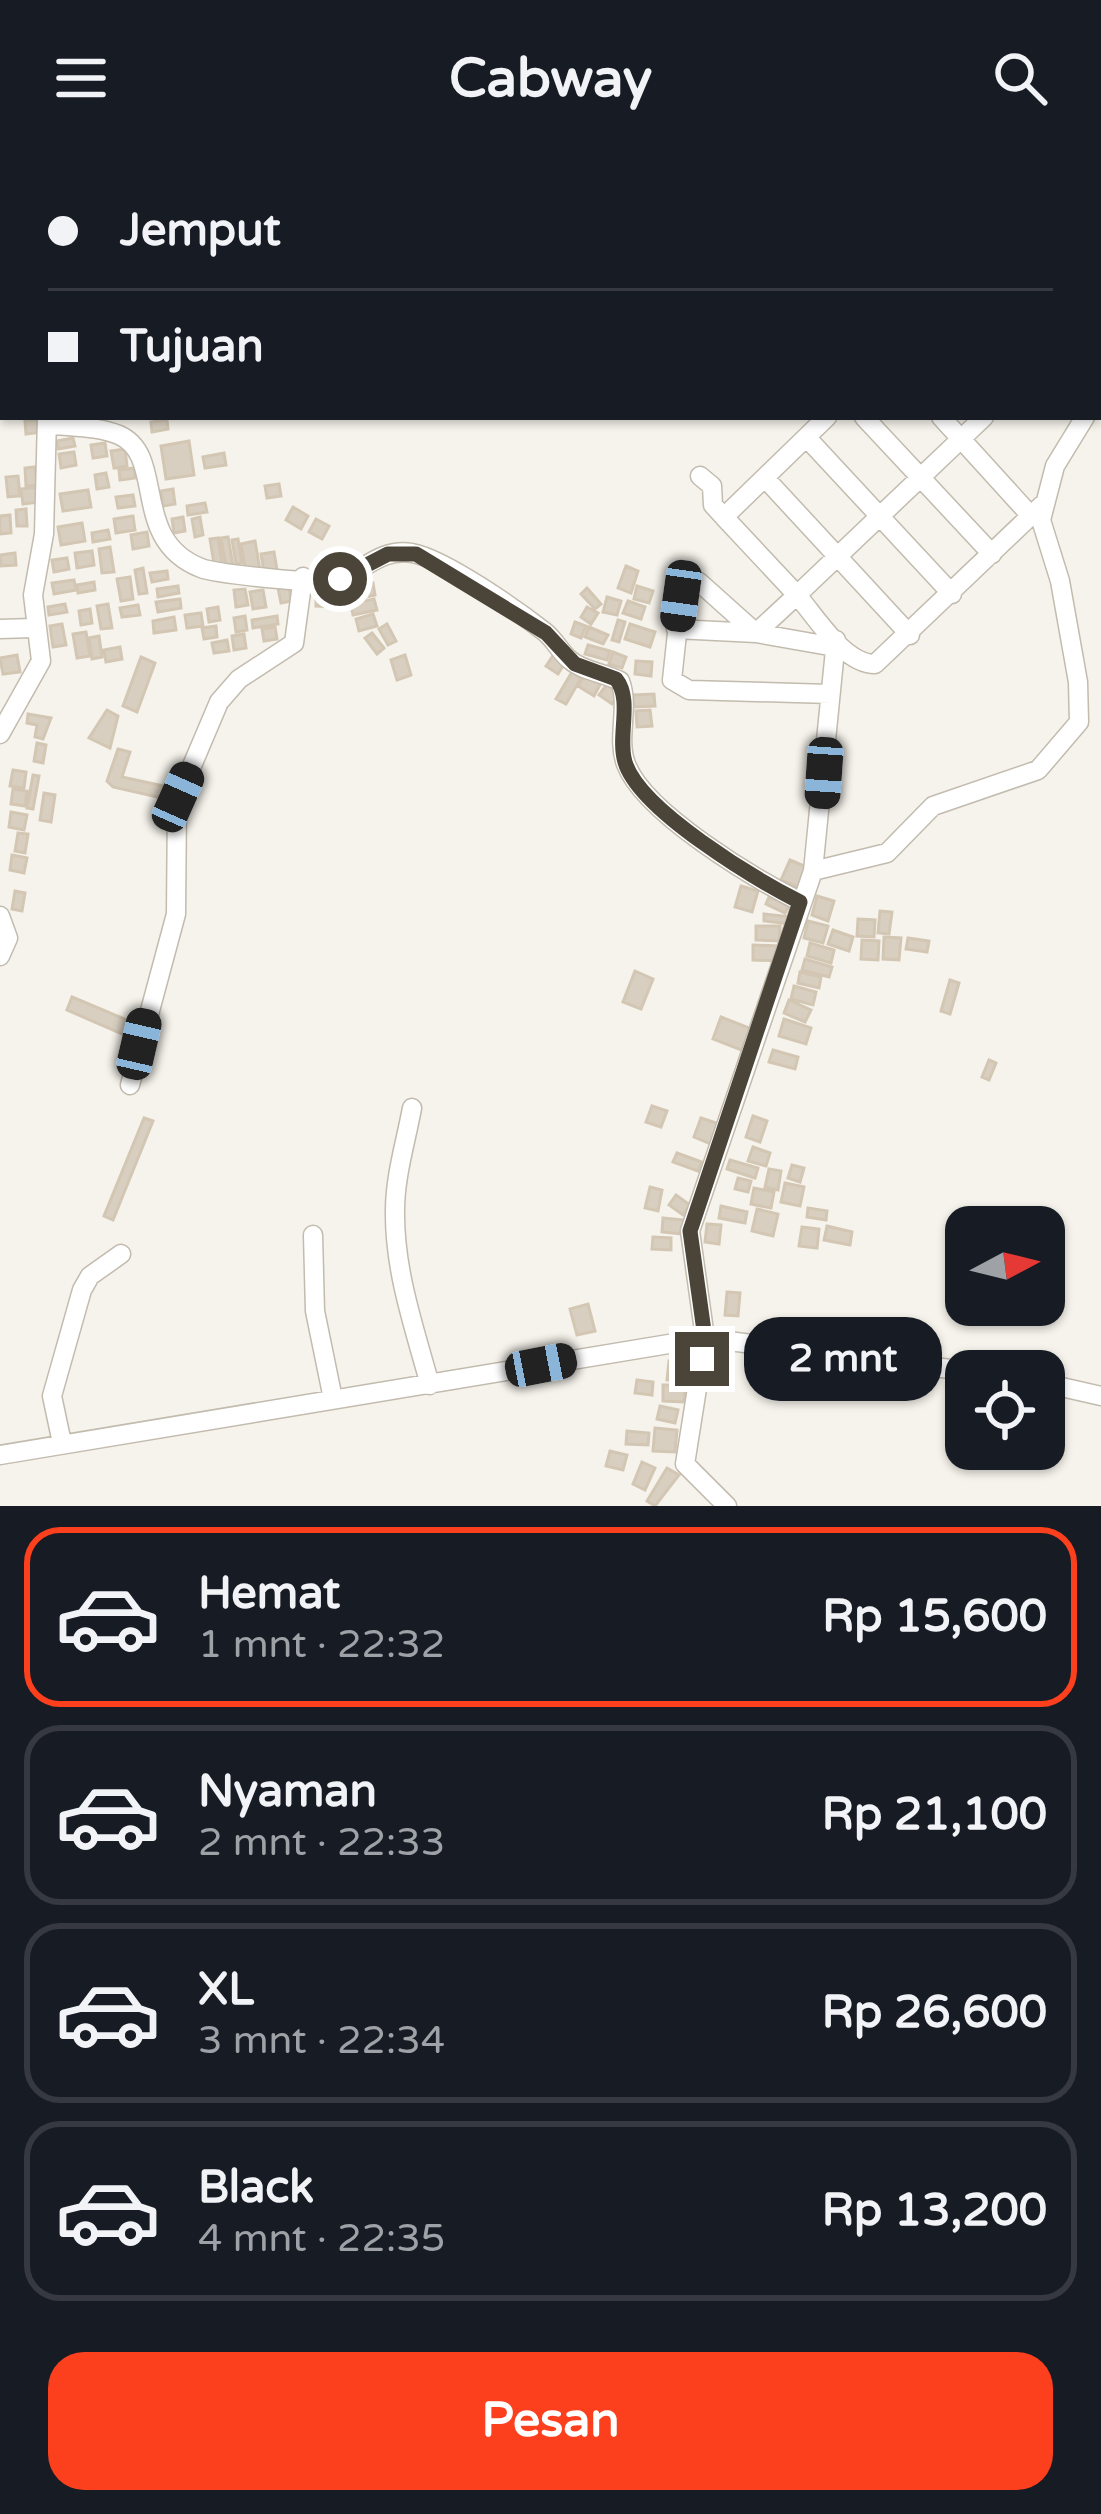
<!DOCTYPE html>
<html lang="id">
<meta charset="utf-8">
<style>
:root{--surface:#171b24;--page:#20242c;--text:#f1f3f6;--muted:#9ea1a6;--line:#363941;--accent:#fc3f1d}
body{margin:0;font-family:"Varela Round",sans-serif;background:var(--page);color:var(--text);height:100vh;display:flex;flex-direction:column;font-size:45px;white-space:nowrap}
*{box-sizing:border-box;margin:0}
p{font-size:39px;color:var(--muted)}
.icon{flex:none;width:66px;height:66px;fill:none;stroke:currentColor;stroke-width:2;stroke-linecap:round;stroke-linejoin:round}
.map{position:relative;height:1350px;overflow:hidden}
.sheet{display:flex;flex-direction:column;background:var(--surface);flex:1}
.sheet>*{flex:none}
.banner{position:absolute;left:0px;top:0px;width:1101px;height:264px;box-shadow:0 3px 9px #0004;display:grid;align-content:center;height:264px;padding:0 48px;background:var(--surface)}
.needle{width:78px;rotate:83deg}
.fabs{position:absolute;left:945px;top:1050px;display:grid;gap:24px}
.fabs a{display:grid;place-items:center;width:120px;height:120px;border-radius:24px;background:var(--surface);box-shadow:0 3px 9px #0004;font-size:60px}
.end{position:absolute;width:54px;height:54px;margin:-27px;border:15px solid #4b4439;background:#fff;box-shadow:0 0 0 6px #fff}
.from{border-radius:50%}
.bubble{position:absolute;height:84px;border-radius:36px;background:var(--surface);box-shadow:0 3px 9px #0004;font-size:39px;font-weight:700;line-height:84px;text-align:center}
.car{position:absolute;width:36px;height:72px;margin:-36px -18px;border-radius:15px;box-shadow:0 0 9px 3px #0007;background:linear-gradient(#222 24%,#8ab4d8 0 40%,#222 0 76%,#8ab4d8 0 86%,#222 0)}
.banner b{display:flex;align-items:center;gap:42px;height:114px;font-size:45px}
.banner b+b{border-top:3px solid var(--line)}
.banner i{width:30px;height:30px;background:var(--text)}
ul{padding:21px 0 0;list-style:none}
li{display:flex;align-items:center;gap:36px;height:180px;margin:0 24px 18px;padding:0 24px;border:6px solid var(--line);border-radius:36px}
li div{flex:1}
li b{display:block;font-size:45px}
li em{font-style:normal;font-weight:700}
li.current{border-color:var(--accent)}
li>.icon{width:108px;height:108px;stroke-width:1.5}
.button{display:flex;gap:24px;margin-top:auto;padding:24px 48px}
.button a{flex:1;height:138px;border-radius:36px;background:var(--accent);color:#fff;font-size:48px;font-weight:700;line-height:138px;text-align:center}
header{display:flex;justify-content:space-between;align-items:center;height:156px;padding:0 48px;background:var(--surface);font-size:54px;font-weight:700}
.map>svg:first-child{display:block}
</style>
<header><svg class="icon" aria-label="menu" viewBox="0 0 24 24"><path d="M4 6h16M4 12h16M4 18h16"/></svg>Cabway<svg class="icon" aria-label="search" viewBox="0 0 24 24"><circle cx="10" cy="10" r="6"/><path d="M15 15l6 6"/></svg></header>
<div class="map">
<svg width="1101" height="1350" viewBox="0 0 1101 1350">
<rect width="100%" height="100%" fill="#f6f3ec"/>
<path fill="#d8cfc1" stroke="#d3c7b4" stroke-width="3" d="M41,264L43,276L26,278L25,265Z
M167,264L168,273L152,276L151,266Z
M73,282L75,290L58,293L57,285Z
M189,285L194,319L166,323L161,290Z
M105,287L107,300L93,302L91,289Z
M125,293L127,310L114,312L111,295Z
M74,296L76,309L61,312L59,298Z
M224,297L226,309L205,312L203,301Z
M35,311L37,329L26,330L25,312Z
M134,312L135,322L120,324L119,314Z
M106,317L109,331L97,333L95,319Z
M18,320L20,340L8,341L6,321Z
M279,328L281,340L267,342L265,330Z
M38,331L39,346L23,348L21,333Z
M173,333L175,348L163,350L161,335Z
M88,334L91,351L63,355L60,338Z
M133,339L135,350L118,352L116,341Z
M205,347L207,356L188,359L187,350Z
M293,351L308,360L301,373L286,364Z
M26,353L27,370H17L16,354Z
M10,359L11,377L0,378V360Z
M133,360L135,374L116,377L114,363Z
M183,361L185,375L174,377L172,363Z
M200,361L203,379L195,381L192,363Z
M316,363L329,370L322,383L309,376Z
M82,367L85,385L61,389L58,371Z
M108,374L110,383L93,386L92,377Z
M147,376L149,390L133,393L131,379Z
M228,381L233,410L226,412L221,382Z
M218,382L223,413L215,414L210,383Z
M238,383L242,407L236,408L232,384Z
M255,385L260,414L246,416L241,388Z
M110,391L114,416L102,417L99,393Z
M92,395L94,409L77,412L75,397Z
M274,396L277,414L264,416L261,398Z
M15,397L16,409L1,410L0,399Z
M340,397L343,414L320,418L318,401Z
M67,402L69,413L54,416L52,404Z
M626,410L638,415L631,437L618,432Z
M143,412L147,437L139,438L135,414Z
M167,415L168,423L152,426L150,417Z
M130,421L133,443L121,445L117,423Z
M74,424L76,434L54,438L52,427Z
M94,426L95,434L78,437L77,429Z
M373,427L375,439L357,443L355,430Z
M178,430L179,437L158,441L157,433Z
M637,430L653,435L649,447L634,443Z
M289,431L291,445L281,447L278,432Z
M587,432L601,448L595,453L581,438Z
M245,433L248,449L236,451L234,434Z
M263,434L266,451L253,453L250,436Z
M316,440L335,441V451L316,450Z
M607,441L621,445L617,459L603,456Z
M180,443L181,452L158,456L156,446Z
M374,443L377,454L353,459L351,448Z
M628,445L645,451L641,463L623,457Z
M65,448L67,456L49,459L48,451Z
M108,448L112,472L101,473L97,450Z
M138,449L140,459L122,461L120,452Z
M218,451L220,464L209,466L207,453Z
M587,451L598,457L591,468L581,461Z
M90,453L92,467L81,469L79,455Z
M201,457L203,470L187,472L185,459Z
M373,458L377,470L359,475L356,463Z
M245,460L247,474L236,476L234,462Z
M277,460L278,468L253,472L252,464Z
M174,461L176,474L154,477L153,465Z
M618,464L625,466L619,486L612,484Z
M575,466L586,470L581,482L571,478Z
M62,468L66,489L53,491L50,470Z
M387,468L396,485L388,489L379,473Z
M630,468L655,476L650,491L625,483Z
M216,470L217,481L204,483L202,472Z
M275,471L277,483L264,485L262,473Z
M589,471L608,479L603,488L585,481Z
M86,476L90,500L77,502L73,478Z
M372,477L384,492L377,498L365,482Z
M244,478L246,492L234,494L232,480Z
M99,480L102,501L92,503L89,482Z
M227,484L229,495L214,497L212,487Z
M588,489L610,495L607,504L585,498Z
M120,491L122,503L106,506L104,494Z
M613,496L626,501L622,512L609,508Z
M554,498L566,505L558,518L546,510Z
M17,499L20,516L3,518L0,502Z
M405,499L411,519L397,524L391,504Z
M141,501L155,507L137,556L123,550Z
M636,505L652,506L651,520L635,518Z
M572,516L581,522L566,548L556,543Z
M586,516L602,525L594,540L578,530Z
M608,527L621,535L612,548L599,539Z
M654,538L655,550L634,551L633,539Z
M107,554L118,560L110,592L89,582Z
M650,554L652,570L637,571L636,555Z
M28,558L51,562L43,583L35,581L37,569L27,567Z
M37,587L46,589L43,607L34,605Z
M118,593L130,596L122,621L168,631L166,643L113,631L107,625Z
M13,614L26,616L24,632L10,630Z
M33,619L39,620L33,653L27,652Z
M13,633L27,635L25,650L11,648Z
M44,637L55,639L51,666L40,664Z
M11,656L27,659L24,674L9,671Z
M18,677L28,678L25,697L15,695Z
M12,699L27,702L24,717L10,714Z
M790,704L809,712L800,732L781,724Z
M741,730L758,735L752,756L735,751Z
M15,735L25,737L22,755L12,753Z
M817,740L834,745L828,765L812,759Z
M769,741L789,750L785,757L766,748Z
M880,755L892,756L889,778L878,777Z
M764,758L792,761V768L764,765Z
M858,763L875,764L874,781L857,780Z
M808,765L828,770L823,787L804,782Z
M756,770H780L779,785L756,784Z
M833,774L853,781L849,795L828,788Z
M884,781L901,782L899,804L883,803Z
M908,782L929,785L927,796L906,793Z
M862,784L879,785L878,804L861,803Z
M810,787L834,794L831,807L807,800Z
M753,789L779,790V805L753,804Z
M805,803L832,811L829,821L802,814Z
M635,815L653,823L641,853L623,846Z
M800,816L821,821L819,832L798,827Z
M950,824L959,827L950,858L941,855Z
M794,830L816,836L813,849L791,843Z
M72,841L134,867L129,881L67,854Z
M789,844L811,854L805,866L784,857Z
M721,861L752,873L744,895L713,883Z
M784,863L811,872L806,888L779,880Z
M773,894L798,901L795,913L769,906Z
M989,904L996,907L989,924L982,921Z
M652,950L667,955L661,971L646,966Z
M753,960L767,965L760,986L746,981Z
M144,962L153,965L113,1064L104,1060Z
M701,962L719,968L711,988L694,981Z
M753,991L770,997L766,1010L748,1005Z
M677,997L702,1006L698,1015L673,1006Z
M730,1004L758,1012L755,1022L727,1013Z
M792,1009L804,1012L800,1026L788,1022Z
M769,1013L781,1015L778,1034L765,1031Z
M738,1022L751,1025L748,1036L735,1033Z
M785,1027L804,1031L800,1050L781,1046Z
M650,1031L662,1034L658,1055L645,1052Z
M754,1032L774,1036L771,1052L751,1048Z
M676,1039L690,1049L683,1059L669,1049Z
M721,1050L747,1056L745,1067L719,1062Z
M808,1052L827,1055L826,1064L807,1061Z
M757,1053L778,1058L773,1080L752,1075Z
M663,1062L684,1064L683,1078L662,1076Z
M707,1068L721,1069L719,1088L705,1086Z
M827,1070L852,1076L850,1089L824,1084Z
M802,1071L819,1073L817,1092L799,1090Z
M653,1081L671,1082V1094L652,1093Z
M727,1136L740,1137L738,1160L725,1159Z
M588,1148L595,1175L577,1179L570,1153Z
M669,1205L691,1207L689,1226L667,1224Z
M637,1224L653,1226L652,1239L635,1237Z
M663,1229H685L684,1246L663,1245Z
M660,1250L678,1254L675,1267L657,1263Z
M655,1272L677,1274L675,1296L653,1295Z
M627,1275L649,1277L648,1289L626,1288Z
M610,1295L627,1299L623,1314L606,1310Z
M642,1306L655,1312L645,1334L633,1328Z
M667,1312L679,1319L655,1350L647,1345Z"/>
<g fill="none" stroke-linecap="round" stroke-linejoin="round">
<g stroke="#c2bbae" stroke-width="21">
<path id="minor" d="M231,3L232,0
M0,235L3,236
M1098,241L1101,238
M827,261L724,361L797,439L984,261
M864,261L992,398
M941,261L1031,360
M47,268C71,271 98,270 119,279C167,300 129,384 201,412C216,418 324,429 337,425C364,415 380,392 412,397C445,403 518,455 545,476C555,484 560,496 570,504C583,515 604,517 620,525C630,551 616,582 626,608C644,657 755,723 801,746
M807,282L952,438
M700,320L712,330L713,349L724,361
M765,322L910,479
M0,473L33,472
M676,473L756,477L835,491
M756,477L797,439C816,461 844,508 875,508L1042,349
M756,477L699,426H690L681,440L672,524L689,534L830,538
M0,578L41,505L33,439L44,378L47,261
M813,715L836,484
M0,760L8,782L0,800
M130,929L176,758L177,645L219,546L239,523L294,487L303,421
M412,952C406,985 395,1020 395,1054C394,1114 414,1171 430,1229
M313,1079L315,1155L333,1243
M1044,1227L1101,1240
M62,1287L52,1240L82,1134L90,1120L121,1098
M0,1299L705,1182L966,1215
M727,1350L685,1308L705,1182L690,1075L813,715L887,697L933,650L1038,614L1079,566L1078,526L1060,425L1041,364L1055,310L1085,261"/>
</g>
<use href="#minor" stroke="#fff" stroke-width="18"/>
</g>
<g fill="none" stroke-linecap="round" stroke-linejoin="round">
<path stroke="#4b4439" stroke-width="15" d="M340,423L388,398H416L546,477L575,508L616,523C633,544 617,580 625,606C639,654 757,724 800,746L690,1075L705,1182L702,1203"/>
</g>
</svg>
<div class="fabs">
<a><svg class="needle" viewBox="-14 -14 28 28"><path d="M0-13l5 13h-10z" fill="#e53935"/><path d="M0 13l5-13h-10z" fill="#9ea1a6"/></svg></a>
<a><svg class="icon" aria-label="locate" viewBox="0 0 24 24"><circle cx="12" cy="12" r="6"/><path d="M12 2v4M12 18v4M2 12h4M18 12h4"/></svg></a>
</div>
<i class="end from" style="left:340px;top:423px"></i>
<i class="end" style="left:702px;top:1203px"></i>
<div class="bubble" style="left:744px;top:1161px;width:198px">2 mnt</div>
<i class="car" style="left:681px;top:440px;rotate:188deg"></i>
<i class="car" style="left:824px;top:617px;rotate:184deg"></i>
<i class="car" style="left:178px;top:641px;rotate:24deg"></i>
<i class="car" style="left:139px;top:888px;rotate:13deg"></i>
<i class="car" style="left:541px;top:1209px;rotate:79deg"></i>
<div class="banner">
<b><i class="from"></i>Jemput</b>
<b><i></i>Tujuan</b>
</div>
</div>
<section class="sheet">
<ul>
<li class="current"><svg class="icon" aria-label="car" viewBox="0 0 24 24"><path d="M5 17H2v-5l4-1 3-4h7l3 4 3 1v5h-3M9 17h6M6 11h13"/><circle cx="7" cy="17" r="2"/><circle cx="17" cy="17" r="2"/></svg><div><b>Hemat</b><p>1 mnt · 22:32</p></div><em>Rp 15,600</em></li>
<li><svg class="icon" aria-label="car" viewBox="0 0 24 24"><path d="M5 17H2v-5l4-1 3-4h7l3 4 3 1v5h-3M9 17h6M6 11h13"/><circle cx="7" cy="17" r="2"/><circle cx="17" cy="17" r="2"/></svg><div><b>Nyaman</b><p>2 mnt · 22:33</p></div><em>Rp 21,100</em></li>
<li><svg class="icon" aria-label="car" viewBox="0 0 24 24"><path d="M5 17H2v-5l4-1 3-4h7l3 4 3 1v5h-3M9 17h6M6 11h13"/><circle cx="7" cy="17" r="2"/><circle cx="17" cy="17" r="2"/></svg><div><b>XL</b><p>3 mnt · 22:34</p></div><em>Rp 26,600</em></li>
<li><svg class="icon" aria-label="car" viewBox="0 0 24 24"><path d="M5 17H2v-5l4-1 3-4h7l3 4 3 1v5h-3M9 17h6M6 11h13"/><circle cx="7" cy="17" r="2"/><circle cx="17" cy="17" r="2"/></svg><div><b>Black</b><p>4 mnt · 22:35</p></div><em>Rp 13,200</em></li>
</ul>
<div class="button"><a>Pesan</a></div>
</section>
